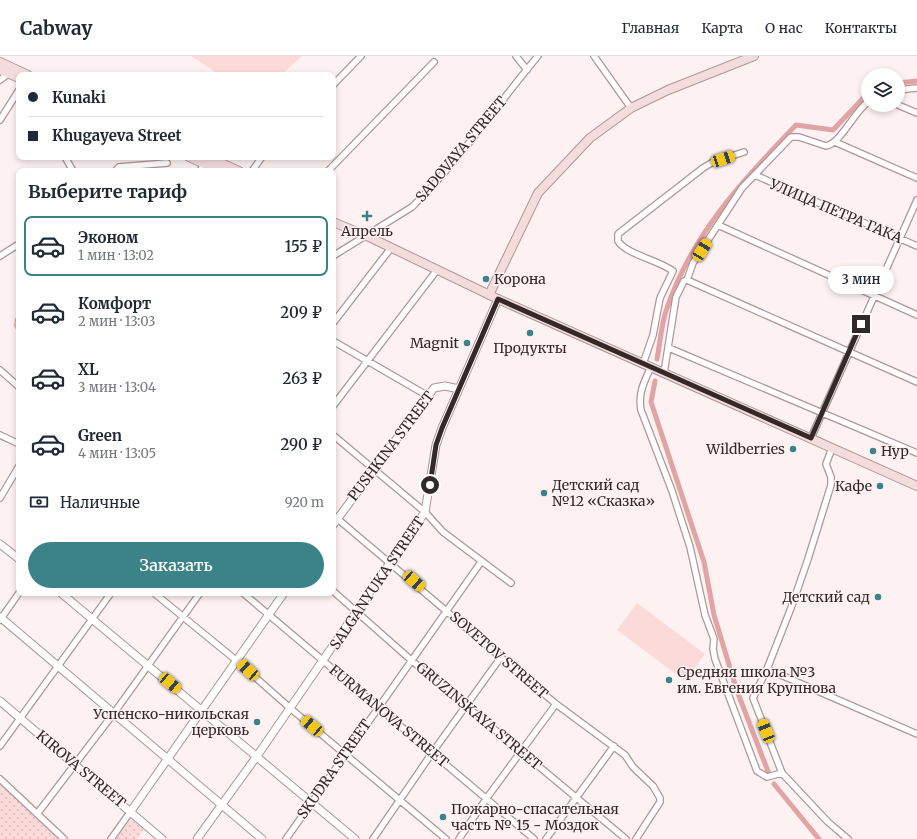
<!DOCTYPE html>
<html lang="ru">
<meta charset="utf-8">
<style>
:root{--surface:#fff;--page:#f2f2f3;--text:#1f2937;--muted:#747a83;--line:#e0e1e3;--accent:#3b8389}
body{margin:0;font-family:Merriweather,serif;background:var(--page);color:var(--text);height:100vh;display:flex;flex-direction:column;font-size:15px;white-space:nowrap}
*{box-sizing:border-box;margin:0}
p{font-size:13px;color:var(--muted)}
.icon{flex:none;width:22px;height:22px;fill:none;stroke:currentColor;stroke-width:2;stroke-linecap:round;stroke-linejoin:round}
.map{position:relative;flex:1;overflow:hidden}
.side{position:absolute;left:16px;top:112px;width:320px;height:428px;display:flex;flex-direction:column;background:var(--surface);border-radius:8px;box-shadow:0 2px 6px #0003}
.side>*{flex:none}
.top-card{position:absolute;left:16px;top:16px;width:320px;height:88px;border-radius:8px;box-shadow:0 2px 6px #0003;display:grid;align-content:center;height:88px;padding:0 12px;background:var(--surface)}
.tools{position:absolute;left:861px;top:12px;display:grid;gap:8px}
.tools a{display:grid;place-items:center;width:44px;height:44px;border-radius:50%;background:var(--surface);box-shadow:0 2px 6px #0003;font-size:20px}
.end{position:absolute;width:18px;height:18px;margin:-9px;border:5px solid #342929;background:#fff;box-shadow:0 0 0 2px #fff}
.from{border-radius:50%}
.bubble{position:absolute;height:28px;border-radius:14px;background:var(--surface);box-shadow:0 2px 6px #0003;font-size:13px;font-weight:600;line-height:28px;text-align:center}
.car{position:absolute;width:12px;height:24px;margin:-12px -6px;border-radius:5px;box-shadow:0 0 3px 1px #0007;background:linear-gradient(#f5c518 24%,#345 0 40%,#f5c518 0 76%,#345 0 86%,#f5c518 0)}
.top-card b{display:flex;align-items:center;gap:14px;height:38px;font-size:15px}
.top-card b+b{border-top:1px solid var(--line)}
.top-card i{width:10px;height:10px;background:var(--text)}
ul{padding:0;list-style:none}
li{display:flex;align-items:center;gap:12px;height:60px;margin:0 8px 6px;padding:0 4px;border:2px solid transparent;border-radius:8px}
li div{flex:1}
li b{display:block;font-size:15px}
li em{font-style:normal;font-weight:600}
li.active{border-color:var(--accent)}
li>.icon{width:36px;height:36px;stroke-width:1.5}
h2{padding:0 12px;font-size:18px;line-height:48px}
.pay{display:flex;align-items:center;gap:10px;height:44px;padding:0 12px;font-size:15px}
.pay p{margin-inline-start:auto}
.primary-button{display:flex;gap:8px;margin-top:auto;padding:8px 12px}
.primary-button a{flex:1;height:46px;border-radius:24px;background:var(--accent);color:#fff;font-size:16px;font-weight:600;line-height:46px;text-align:center}
header{display:flex;align-items:center;gap:24px;box-sizing:border-box;height:56px;padding:0 20px;background:var(--surface);border-bottom:1px solid var(--line)}
header strong{font-size:19px}
nav{display:flex;gap:22px;margin-inline-start:auto;font-size:14px}
.map>svg:first-child{display:block}
</style>
<header>
<strong>Cabway</strong>
<nav><a>Главная</a><a>Карта</a><a>О нас</a><a>Контакты</a></nav>
</header>
<div class="map">
<svg width="917" height="783" viewBox="0 0 917 783">
<defs>
<pattern id="forest-crowns" width="20" height="18" patternUnits="userSpaceOnUse"><rect width="20" height="18" fill="#f0b1b3"/><path d="M2 6a3 3 0 1 1 6 0M12 15a3 3 0 1 1 6 0" fill="none" stroke="#ce989a"/></pattern>
<pattern id="park-dots" width="8" height="8" patternUnits="userSpaceOnUse"><rect width="8" height="8" fill="#fddada"/><path d="M2 2h.1M6 6h.1" fill="none" stroke="#d9bbbb" stroke-width="1.8" stroke-linecap="round"/></pattern>
</defs>
<rect width="100%" height="100%" fill="#fdf1f1"/>
<path fill="url(#forest-crowns)" d="M19,261V278H18L14,270L15,262Z"/>
<path fill="url(#park-dots)" d="M0,723L64,783H0Z
M129,762L144,773L137,783H114Z"/>
<path fill="#fddada" d="M191,0H302L281,19H220Z
M637,547L705,598L685,625L617,574Z"/>
<g fill="none" stroke-linecap="round" stroke-linejoin="round">
<path stroke="#e1a3a5" stroke-width="5" d="M898,27L917,25
M657,303C660,288 661,270 666,255C691,179 742,125 796,69L833,74L868,37
M655,325L651,346L704,506L714,559L737,635L769,718
M774,728L819,783"/>
<g stroke="#b09697" stroke-width="8">
<path id="minor" d="M516,0L527,14
M594,0L631,52
M0,24L8,18
M333,29L361,0
M898,34L917,32
M898,49L917,57
M0,64L19,34
M835,86L917,122
M65,101L73,115
M115,115L119,111L167,107
M200,115L204,108
M252,115L262,101
M328,115L434,6
M755,119L917,190
M718,169L917,259
M0,200L19,188
M333,200L412,151C459,105 496,50 538,0
M687,224L917,326
M333,267L391,192
M333,285L428,340
M669,292L917,397
M643,308L653,279L660,242L673,215C659,204 627,199 618,185V178L703,112L713,106L744,96
M651,311C644,326 638,337 641,354L672,435L690,491L705,559L714,583L713,593L715,603L757,715L767,721L782,717
M0,314L19,331
M664,317L676,241L684,225L687,224L693,207L742,132L791,81H799L826,90C841,87 854,56 868,46
M333,350L437,214
M0,379L19,388
M333,379L425,456L443,476L511,527
M811,382L917,144
M832,392L826,408L831,421V429L808,503L791,552L767,613L753,642L782,717L828,766L848,783
M0,442L19,410
M333,459L556,648L625,699L633,711L653,730L660,742V746L636,783
M333,535L411,604L626,783
M154,537L237,605L290,652L446,783
M243,537L534,783
M0,564L19,537
M767,613L917,678
M0,690L111,537
M0,723L64,783
M37,758L114,657L200,537
M111,783L131,755
M286,783L481,506
M373,783L432,697L501,601
M459,783L486,743L556,648
M546,783L614,690"/>
</g>
<g stroke="#b09697" stroke-width="9">
<path id="tertiary" d="M333,469L434,332L445,330L459,333
M0,488L19,503
M61,537L355,783
M0,561L262,783
M0,645L162,783
M131,755L284,537
M197,783L257,700L425,456L436,389L442,372L498,243"/>
</g>
<g stroke="#b09697" stroke-width="10">
<path id="secondary" d="M0,6L28,19
M0,14L19,22
M189,101L220,115
M208,101L239,115
M333,166L367,180L498,243L917,430
M489,239L538,137L590,82L631,52L668,34L754,0"/>
</g>
<use href="#minor" stroke="#fff" stroke-width="5.5"/>
<use href="#tertiary" stroke="#fff" stroke-width="7"/>
<use href="#secondary" stroke="#f4dcdd" stroke-width="8"/>
</g>
<g fill="none" stroke-linecap="round" stroke-linejoin="round">
<path stroke="#342929" stroke-width="5" d="M430,429L436,389L442,372L498,243L811,382L861,268"/>
</g>
<g fill="#3b8389" stroke="#fdf1f1" stroke-width="1.5">
<path d="M365 154h4v4h4v4h-4v4h-4v-4h-4v-4h4z"/>
<circle cx="486" cy="223" r="4"/>
<circle cx="530" cy="277" r="4"/>
<circle cx="467" cy="287" r="4"/>
<circle cx="793" cy="393" r="4"/>
<circle cx="873" cy="395" r="4"/>
<circle cx="880" cy="430" r="4"/>
<circle cx="544" cy="437" r="4"/>
<circle cx="878" cy="541" r="4"/>
<circle cx="669" cy="624" r="4"/>
<circle cx="257" cy="666" r="4"/>
<circle cx="443" cy="761" r="4"/>
</g>
<g text-anchor="middle" dominant-baseline="central" stroke-width="3" stroke-linejoin="round" paint-order="stroke">
<g font-size="14" fill="#342929" stroke="#fdf1f1">
<text transform="translate(461 93) rotate(-50)">SADOVAYA STREET</text>
<text transform="translate(836 155) rotate(23)">УЛИЦА ПЕТРА ГАКА</text>
<text transform="translate(391 390) rotate(-53)">PUSHKINA STREET</text>
<text transform="translate(377 527) rotate(-56)">SALGANYUKA STREET</text>
<text transform="translate(499 599) rotate(41)">SOVETOV STREET</text>
<text transform="translate(389 660) rotate(40)">FURMANOVA STREET</text>
<text transform="translate(479 660) rotate(40)">GRUZINSKAYA STREET</text>
<text transform="translate(81 713) rotate(40)">KIROVA STREET</text>
<text transform="translate(334 713) rotate(-55)">SKUDRA STREET</text>
</g>
<g font-size="14" fill="#342929" stroke="#fdf1f1" text-anchor="start">
<text x="367" y="175" text-anchor="middle">Апрель</text>
<text x="494" y="223">Корона</text>
<text x="459" y="287" text-anchor="end">Magnit</text>
<text x="530" y="292" text-anchor="middle">Продукты</text>
<text x="785" y="393" text-anchor="end">Wildberries</text>
<text x="881" y="395">Нур</text>
<text x="552" y="429">Детский сад<tspan x="552" dy="16">№12 «Сказка»</tspan></text>
<text x="872" y="430" text-anchor="end">Кафе</text>
<text x="870" y="541" text-anchor="end">Детский сад</text>
<text x="677" y="616">Средняя школа №3<tspan x="677" dy="16">им. Евгения Крупнова</tspan></text>
<text x="249" y="658" text-anchor="end">Успенско-никольская<tspan x="249" dy="16">церковь</tspan></text>
<text x="451" y="753">Пожарно-спасательная<tspan x="451" dy="16">часть № 15 - Моздок</tspan></text>
</g>
</g>
</svg>
<div class="tools">
<a><svg class="icon" aria-label="layers" viewBox="0 0 24 24"><path d="M12 4l9 5-9 5-9-5zM3 14l9 5 9-5"/></svg></a>
</div>
<i class="end from" style="left:430px;top:429px"></i>
<i class="end" style="left:861px;top:268px"></i>
<div class="bubble" style="left:828px;top:210px;width:66px">3 мин</div>
<i class="car" style="left:723px;top:103px;rotate:72deg"></i>
<i class="car" style="left:702px;top:194px;rotate:32deg"></i>
<i class="car" style="left:414px;top:525px;rotate:131deg"></i>
<i class="car" style="left:248px;top:614px;rotate:312deg"></i>
<i class="car" style="left:170px;top:627px;rotate:130deg"></i>
<i class="car" style="left:312px;top:670px;rotate:310deg"></i>
<i class="car" style="left:766px;top:675px;rotate:338deg"></i>
<div class="top-card">
<b><i class="from"></i>Kunaki</b>
<b><i></i>Khugayeva Street</b>
</div>
<section class="side">
<h2>Выберите тариф</h2>
<ul>
<li class="active"><svg class="icon" aria-label="car" viewBox="0 0 24 24"><path d="M5 17H2v-5l4-1 3-4h7l3 4 3 1v5h-3M9 17h6M6 11h13"/><circle cx="7" cy="17" r="2"/><circle cx="17" cy="17" r="2"/></svg><div><b>Эконом</b><p>1 мин · 13:02</p></div><em>155 ₽</em></li>
<li><svg class="icon" aria-label="car" viewBox="0 0 24 24"><path d="M5 17H2v-5l4-1 3-4h7l3 4 3 1v5h-3M9 17h6M6 11h13"/><circle cx="7" cy="17" r="2"/><circle cx="17" cy="17" r="2"/></svg><div><b>Комфорт</b><p>2 мин · 13:03</p></div><em>209 ₽</em></li>
<li><svg class="icon" aria-label="car" viewBox="0 0 24 24"><path d="M5 17H2v-5l4-1 3-4h7l3 4 3 1v5h-3M9 17h6M6 11h13"/><circle cx="7" cy="17" r="2"/><circle cx="17" cy="17" r="2"/></svg><div><b>XL</b><p>3 мин · 13:04</p></div><em>263 ₽</em></li>
<li><svg class="icon" aria-label="car" viewBox="0 0 24 24"><path d="M5 17H2v-5l4-1 3-4h7l3 4 3 1v5h-3M9 17h6M6 11h13"/><circle cx="7" cy="17" r="2"/><circle cx="17" cy="17" r="2"/></svg><div><b>Green</b><p>4 мин · 13:05</p></div><em>290 ₽</em></li>
</ul>
<div class="pay"><svg class="icon" aria-label="cash" viewBox="0 0 24 24"><path d="M3 7h18v10H3z"/><circle cx="12" cy="12" r="2"/></svg>Наличные<p>920 m</p></div>
<div class="primary-button"><a>Заказать</a></div>
</section>
</div>
